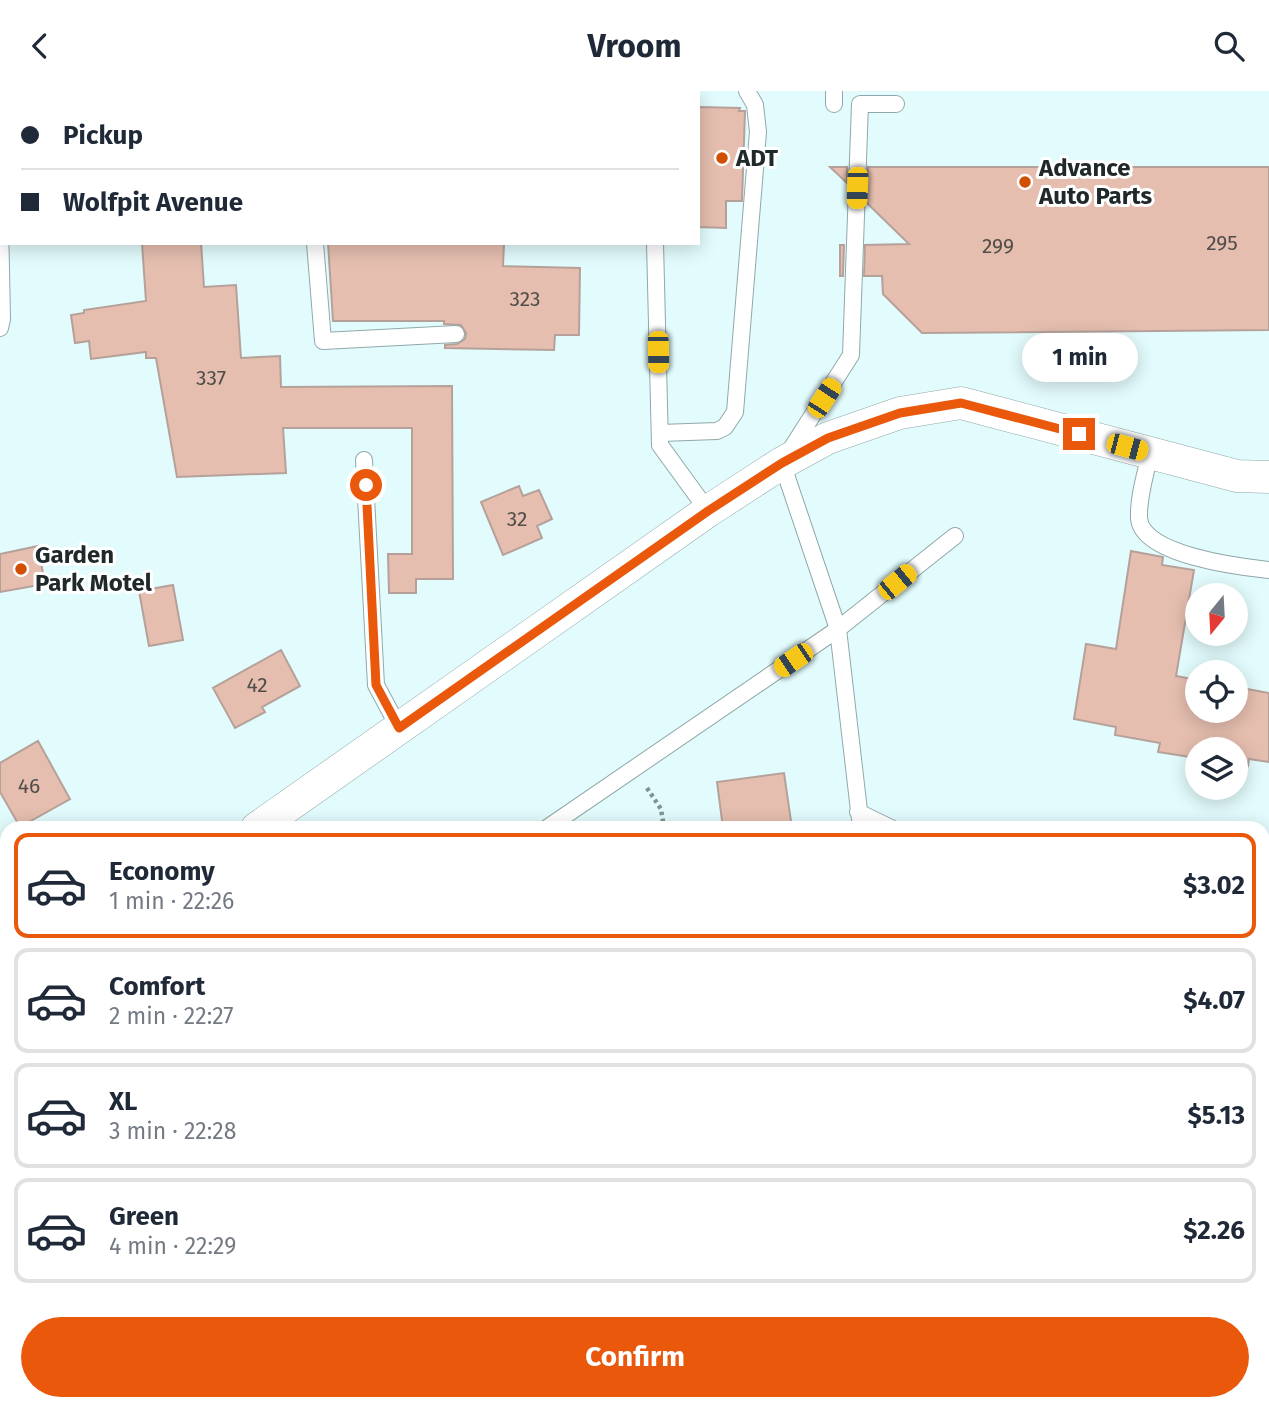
<!DOCTYPE html>
<meta charset="utf-8">
<style>
:root{--surface:#fff;--page:#f6f6f7;--text:#1f2937;--muted:#747a83;--line:#e0e1e3;--accent:#ea580c}
body{margin:0;font-family:"Fira Sans",sans-serif;background:var(--page);color:var(--text);height:100vh;display:flex;flex-direction:column;font-size:26px;white-space:nowrap}
*{box-sizing:border-box;margin:0}
p{font-size:23px;color:var(--muted)}
.icon{flex:none;width:38px;height:38px;fill:none;stroke:currentColor;stroke-width:2;stroke-linecap:round;stroke-linejoin:round}
.map{position:relative;flex:1;overflow:hidden}
.drawer{position:absolute;left:0px;top:730px;width:1270px;height:590px;display:flex;flex-direction:column;background:var(--surface);border-radius:21px 21px 0 0;box-shadow:0 4px 18px #0003}
.drawer>*{flex:none}
.banner{position:absolute;left:0px;top:0px;width:700px;height:154px;box-shadow:0 4px 18px #0003;display:grid;align-content:center;height:154px;padding:0 21px;background:var(--surface)}
.needle{width:46px;rotate:198deg}
.buttons{position:absolute;left:1185px;top:492px;display:grid;gap:14px}
.buttons a{display:grid;place-items:center;width:63px;height:63px;border-radius:50%;background:var(--surface);box-shadow:0 4px 18px #0003;font-size:35px}
.end{position:absolute;width:32px;height:32px;margin:-16px;border:9px solid #ea580c;background:#fff;box-shadow:0 0 0 4px #fff}
.from{border-radius:50%}
.bubble{position:absolute;height:49px;border-radius:24px;background:var(--surface);box-shadow:0 4px 18px #0003;font-size:23px;font-weight:700;line-height:49px;text-align:center}
.car{position:absolute;width:21px;height:42px;margin:-21px -10px;border-radius:9px;box-shadow:0 0 5px 2px #0007;background:linear-gradient(#f5c518 24%,#345 0 40%,#f5c518 0 76%,#345 0 86%,#f5c518 0)}
.banner b{display:flex;align-items:center;gap:24px;height:66px;font-size:26px}
.banner b+b{border-top:2px solid var(--line)}
.banner i{width:18px;height:18px;background:var(--text)}
ul{padding:12px 0 0;list-style:none}
li{display:flex;align-items:center;gap:21px;height:105px;margin:0 14px 10px;padding:0 7px;border:4px solid var(--line);border-radius:14px}
li div{flex:1}
li b{display:block;font-size:26px}
li em{font-style:normal;font-weight:700}
li.on{border-color:var(--accent)}
li>.icon{width:63px;height:63px;stroke-width:1.5}
.button{display:flex;gap:14px;margin-top:auto;padding:14px 21px}
.button a{flex:1;height:80px;border-radius:42px;background:var(--accent);color:#fff;font-size:28px;font-weight:700;line-height:80px;text-align:center}
header{display:flex;justify-content:space-between;align-items:center;height:91px;padding:0 21px;background:var(--surface);font-size:32px;font-weight:700}
.map>svg:first-child{display:block}
</style>
<header><svg class="icon" aria-label="back" viewBox="0 0 24 24"><path d="M15 5l-7 7 7 7"/></svg>Vroom<svg class="icon" aria-label="search" viewBox="0 0 24 24"><circle cx="10" cy="10" r="6"/><path d="M15 15l6 6"/></svg></header>
<div class="map">
<svg width="1269" height="1319" viewBox="0 0 1269 1319">
<rect width="100%" height="100%" fill="#e2fbfc"/>
<path fill="#e5beaf" stroke="#b6a19a" stroke-width="2" d="M698,16L740,17L739,20H745L742,110H726V137L698,136Z
M830,76H847V92Z
M868,76H1269V239L922,242L883,203L882,185H864L865,154L909,153L867,112Z
M142,152H201L204,196L236,194L241,267L280,265L281,296L452,295L453,488H416V502H389L388,463H412V337H283L286,382L177,386L156,267H146V261L91,268L89,250L75,252L71,224L84,222V219L146,210Z
M328,152H504L503,175L580,177L579,244H555L554,259L445,257V254L457,253L465,248L466,242L461,234L444,233V230H333Z
M840,154H844L843,185H840Z
M519,395L523,405L539,399L552,428L537,435L542,447L503,464L481,411Z
M38,455L45,493L0,501V463Z
M1131,460L1163,466L1162,474L1194,479L1176,585L1197,589V620H1236V596L1269,602V671L1249,668L1248,675L1236,673V658H1197V667L1158,661L1160,652L1115,644L1116,636L1074,628L1086,553L1116,558Z
M173,494L183,549L149,555L139,500Z
M281,559L300,595L262,616L265,621L235,637L213,597Z
M38,650L70,708L20,736L0,701V672Z
M784,682L792,737H723L717,691Z"/>
<g fill="none" stroke-linecap="round" stroke-linejoin="round">
<g stroke="#90a8a9" stroke-width="18">
<path id="service" d="M315,0V2
M468,0V2
M653,0V2
M834,0V13
M0,129L2,228L0,237
M315,152L323,250L456,243
M655,152L660,354L708,420
M660,342L717,340L725,336L735,321L758,41L755,14L747,0
M1150,362C1146,382 1138,406 1139,427C1141,464 1240,476 1269,479
M364,369L376,594L399,637
M858,721L891,737
M547,737L838,538L955,445
M861,737L838,538L782,372L851,264L860,13H896
M1264,915L1269,917
M1264,1223L1269,1199
M386,1312L387,1319
M1242,1315L1243,1312
M891,1319L893,1312"/>
</g>
<g stroke="#90a8a9" stroke-width="33">
<path id="minor" d="M257,737L708,420L782,372L828,347L900,322L961,312L1237,385L1269,386
M0,918L7,913"/>
</g>
<path stroke="#819292" stroke-width="4.5" stroke-dasharray="3.5 3.5" stroke-linecap="butt" d="M647,697L661,718L664,737
M722,737H723
M1264,977L1269,978
M577,1312L579,1319
M645,1319L649,1312
M1150,1319L1152,1312"/>
<use href="#service" stroke="#fff" stroke-width="16"/>
<use href="#minor" stroke="#fff" stroke-width="32"/>
</g>
<g fill="none" stroke-linecap="round" stroke-linejoin="round">
<path stroke="#ea580c" stroke-width="9" d="M366,394L376,594L399,637L708,420L782,372L828,347L900,322L961,312L1079,343"/>
</g>
<g fill="#d24e01" stroke="#fff" stroke-width="2.5">
<circle cx="722" cy="67" r="7"/>
<circle cx="1025" cy="91" r="7"/>
<circle cx="21" cy="478" r="7"/>
</g>
<g text-anchor="middle" dominant-baseline="central" stroke-width="6" stroke-linejoin="round" paint-order="stroke">
<g font-size="21" fill="#514e4a">
<text x="1222" y="152">295</text>
<text x="998" y="155">299</text>
<text x="525" y="208">323</text>
<text x="211" y="287">337</text>
<text x="517" y="428">32</text>
<text x="257" y="594">42</text>
<text x="29" y="695">46</text>
</g>
<g font-size="24" font-weight="bold" fill="#202929" stroke="#fff" text-anchor="start">
<text x="736" y="67">ADT</text>
<text x="1039" y="77">Advance<tspan x="1039" dy="28">Auto Parts</tspan></text>
<text x="35" y="464">Garden<tspan x="35" dy="28">Park Motel</tspan></text>
</g>
</g>
</svg>
<div class="buttons">
<a><svg class="needle" viewBox="-14 -14 28 28"><path d="M0-13l5 13h-10z" fill="#e53935"/><path d="M0 13l5-13h-10z" fill="#747a83"/></svg></a>
<a><svg class="icon" aria-label="locate" viewBox="0 0 24 24"><circle cx="12" cy="12" r="6"/><path d="M12 2v4M12 18v4M2 12h4M18 12h4"/></svg></a>
<a><svg class="icon" aria-label="layers" viewBox="0 0 24 24"><path d="M12 4l9 5-9 5-9-5zM3 14l9 5 9-5"/></svg></a>
</div>
<i class="end from" style="left:366px;top:394px"></i>
<i class="end" style="left:1079px;top:343px"></i>
<div class="bubble" style="left:1022px;top:242px;width:116px">1 min</div>
<i class="car" style="left:857px;top:97px;rotate:182deg"></i>
<i class="car" style="left:658px;top:261px;rotate:179deg"></i>
<i class="car" style="left:824px;top:307px;rotate:33deg"></i>
<i class="car" style="left:1127px;top:356px;rotate:105deg"></i>
<i class="car" style="left:897px;top:491px;rotate:51deg"></i>
<i class="car" style="left:793px;top:569px;rotate:236deg"></i>
<div class="banner">
<b><i class="from"></i>Pickup</b>
<b><i></i>Wolfpit Avenue</b>
</div>
<section class="drawer">
<ul>
<li class="on"><svg class="icon" aria-label="car" viewBox="0 0 24 24"><path d="M5 17H2v-5l4-1 3-4h7l3 4 3 1v5h-3M9 17h6M6 11h13"/><circle cx="7" cy="17" r="2"/><circle cx="17" cy="17" r="2"/></svg><div><b>Economy</b><p>1 min · 22:26</p></div><em>$3.02</em></li>
<li><svg class="icon" aria-label="car" viewBox="0 0 24 24"><path d="M5 17H2v-5l4-1 3-4h7l3 4 3 1v5h-3M9 17h6M6 11h13"/><circle cx="7" cy="17" r="2"/><circle cx="17" cy="17" r="2"/></svg><div><b>Comfort</b><p>2 min · 22:27</p></div><em>$4.07</em></li>
<li><svg class="icon" aria-label="car" viewBox="0 0 24 24"><path d="M5 17H2v-5l4-1 3-4h7l3 4 3 1v5h-3M9 17h6M6 11h13"/><circle cx="7" cy="17" r="2"/><circle cx="17" cy="17" r="2"/></svg><div><b>XL</b><p>3 min · 22:28</p></div><em>$5.13</em></li>
<li><svg class="icon" aria-label="car" viewBox="0 0 24 24"><path d="M5 17H2v-5l4-1 3-4h7l3 4 3 1v5h-3M9 17h6M6 11h13"/><circle cx="7" cy="17" r="2"/><circle cx="17" cy="17" r="2"/></svg><div><b>Green</b><p>4 min · 22:29</p></div><em>$2.26</em></li>
</ul>
<div class="button"><a>Confirm</a></div>
</section>
</div>
